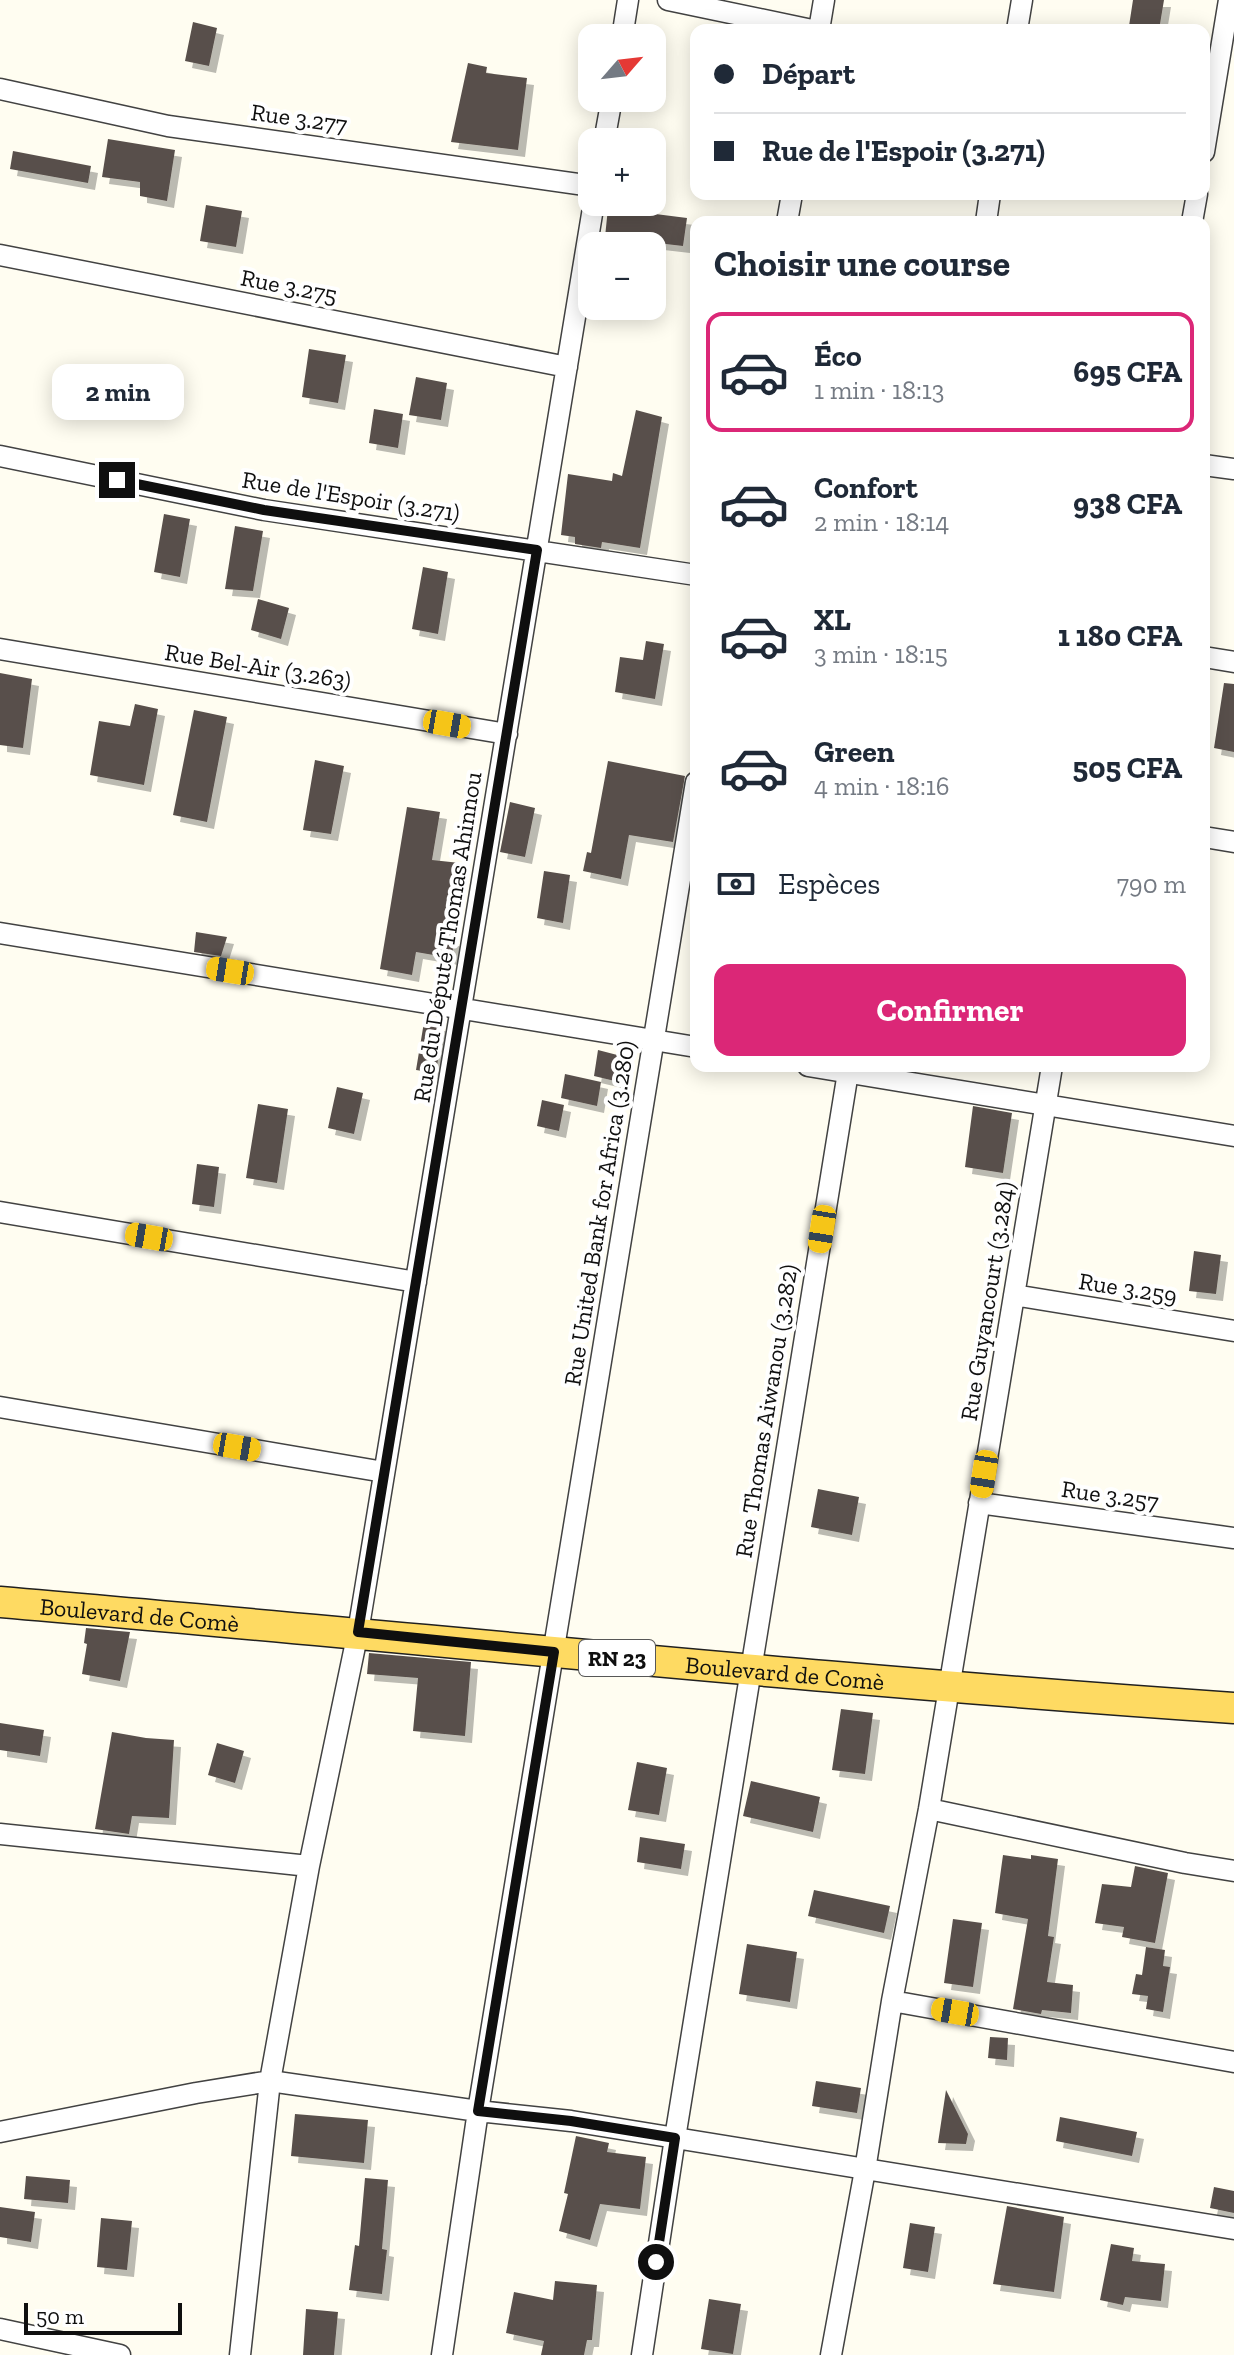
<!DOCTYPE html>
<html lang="fr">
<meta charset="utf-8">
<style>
:root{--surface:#fff;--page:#f2f2f3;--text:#1f2937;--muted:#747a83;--line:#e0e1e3;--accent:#db2777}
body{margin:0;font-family:"Zilla Slab",serif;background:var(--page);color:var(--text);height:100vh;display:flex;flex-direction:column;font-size:30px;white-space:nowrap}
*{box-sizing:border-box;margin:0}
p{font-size:26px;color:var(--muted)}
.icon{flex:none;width:44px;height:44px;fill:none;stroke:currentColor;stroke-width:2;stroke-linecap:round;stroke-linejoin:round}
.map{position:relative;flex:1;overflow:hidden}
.panel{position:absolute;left:690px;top:216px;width:520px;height:856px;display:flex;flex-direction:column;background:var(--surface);border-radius:16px;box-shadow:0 4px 20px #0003}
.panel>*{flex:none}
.hud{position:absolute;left:690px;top:24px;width:520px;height:176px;border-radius:16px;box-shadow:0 4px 20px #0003;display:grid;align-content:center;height:176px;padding:0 24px;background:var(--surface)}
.needle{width:52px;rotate:62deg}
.buttons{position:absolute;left:578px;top:24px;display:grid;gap:16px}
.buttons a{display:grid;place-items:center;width:88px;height:88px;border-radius:16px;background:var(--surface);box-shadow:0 4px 20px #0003;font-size:40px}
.scale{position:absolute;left:24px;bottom:20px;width:158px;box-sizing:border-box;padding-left:8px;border:4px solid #0f0f0f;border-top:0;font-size:22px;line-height:28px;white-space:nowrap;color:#0f0f0f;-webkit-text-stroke:6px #fff;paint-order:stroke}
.end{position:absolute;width:36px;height:36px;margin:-18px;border:10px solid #0f0f0f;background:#fff;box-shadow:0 0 0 4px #fff}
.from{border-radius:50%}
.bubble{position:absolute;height:56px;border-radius:16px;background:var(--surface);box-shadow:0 4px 20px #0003;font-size:26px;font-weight:700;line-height:56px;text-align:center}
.car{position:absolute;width:24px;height:48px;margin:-24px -12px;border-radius:10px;box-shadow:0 0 6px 2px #0007;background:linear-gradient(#f5c518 24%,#345 0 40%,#f5c518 0 76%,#345 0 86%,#f5c518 0)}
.hud b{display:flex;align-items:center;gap:28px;height:76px;font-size:30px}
.hud b+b{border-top:2px solid var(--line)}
.hud i{width:20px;height:20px;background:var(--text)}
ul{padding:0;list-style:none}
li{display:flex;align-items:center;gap:24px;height:120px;margin:0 16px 12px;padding:0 8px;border:4px solid transparent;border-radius:16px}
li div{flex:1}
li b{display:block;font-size:30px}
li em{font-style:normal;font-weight:700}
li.on{border-color:var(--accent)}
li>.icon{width:72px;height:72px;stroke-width:1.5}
h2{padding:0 24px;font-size:36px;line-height:96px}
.pay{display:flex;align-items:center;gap:20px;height:88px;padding:0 24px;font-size:30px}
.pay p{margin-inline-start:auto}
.cta{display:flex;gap:16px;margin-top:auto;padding:16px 24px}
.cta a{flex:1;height:92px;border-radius:16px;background:var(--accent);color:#fff;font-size:32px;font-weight:700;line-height:92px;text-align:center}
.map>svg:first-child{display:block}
</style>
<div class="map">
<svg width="1234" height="2355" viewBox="0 0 1234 2355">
<defs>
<filter id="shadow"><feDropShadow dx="7" dy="7" stdDeviation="0" flood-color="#0004"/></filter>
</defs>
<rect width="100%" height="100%" fill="#fffdf1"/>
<path fill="#59504b" filter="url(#shadow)" d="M1133,0H1164L1159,30L1129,26Z
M193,22L217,28L209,66L185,61Z
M468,63L487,67L486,73L527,78L518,150L451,142Z
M108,139L175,150L167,201L140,196V182L102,177Z
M13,151L91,166L88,183L10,169Z
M206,205L242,211L236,247L200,241Z
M608,208L687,218L683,246L605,237Z
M309,349L346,355L338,403L302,397Z
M416,377L447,383L441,420L409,415Z
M374,409L403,414L398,448L369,443Z
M636,410L662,417L640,548L602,542L601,548L575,544V537L561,535L568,474L612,481L613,473L622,476Z
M164,514L190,519L180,577L154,572Z
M235,526L263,531L253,591L225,589Z
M423,567L448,572L438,634L412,629Z
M258,599L289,608L281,639L251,630Z
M646,641L664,644L655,699L615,692L620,657L643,660Z
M0,673L32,679L23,748L0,745Z
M1224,683L1234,684V752L1214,748Z
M135,704L158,709L144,785L90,775L99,721L130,726Z
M194,710L227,717L207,822L173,815Z
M315,760L344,766L331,834L303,830Z
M608,761L685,776L673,842L629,835L621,879L583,871L587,852L591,853Z
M510,802L535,808L525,857L500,852Z
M407,807L440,812L432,860L460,863L447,938L455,940L451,958L416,952L412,975L380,969Z
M544,871L570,875L563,923L537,918Z
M196,932L227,937L221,956L194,952Z
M424,1022L443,1025L436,1073L416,1070Z
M598,1050L625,1057L619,1082L594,1076Z
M565,1074L601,1082L597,1106L561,1098Z
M337,1087L363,1093L354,1134L328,1128Z
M542,1100L564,1105L559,1131L537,1126Z
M258,1104L288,1109L277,1183L246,1178Z
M973,1106L1012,1113L1003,1173L965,1167Z
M197,1164L219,1167L214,1207L192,1204Z
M1194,1251L1221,1255L1216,1294L1189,1291Z
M818,1489L859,1497L852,1535L811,1527Z
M86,1628L130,1632L120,1681L82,1674L87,1644L84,1643Z
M369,1653L471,1662L465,1736L413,1731L418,1678L367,1674Z
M841,1709L873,1713L865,1774L832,1770Z
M0,1723L44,1730L40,1756L0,1750Z
M112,1732L146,1738L174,1740L169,1818L132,1816L129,1834L95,1829Z
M217,1743L244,1751L235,1783L208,1775Z
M637,1762L667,1768L659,1815L628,1810Z
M751,1781L820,1797L813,1832L743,1816Z
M640,1837L685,1844L681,1869L637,1862Z
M1003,1855L1031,1859V1855L1058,1859L1048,1936L1054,1937L1047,1982L1073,1985L1071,2013L1042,2010L1041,2014L1013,2009L1028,1919L995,1913Z
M1135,1866L1168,1873L1155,1943L1122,1937L1124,1927L1095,1923L1102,1884L1131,1887Z
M814,1890L890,1906L884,1933L808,1916Z
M953,1919L982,1923L973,1987L944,1983Z
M747,1944L797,1952L790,2002L739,1994Z
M1146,1947L1165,1950L1163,1966L1170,1967L1163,2012L1146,2009L1148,1996L1132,1994L1136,1974L1142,1975Z
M990,2037L1008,2038L1007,2060L988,2058Z
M816,2081L861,2088L857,2113L812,2106Z
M946,2090L968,2134L966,2144L938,2143Z
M295,2114L368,2120L364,2163L291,2156Z
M1060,2117L1137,2132L1132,2156L1056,2141Z
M576,2136L609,2143L607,2152L646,2157L640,2209L600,2204L590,2240L559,2231L568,2194L564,2193Z
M26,2176L70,2180L68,2203L24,2199Z
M365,2178L388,2180L382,2249L387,2250L382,2294L349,2290L355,2245L359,2246Z
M1214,2187L1234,2191V2213L1210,2208Z
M1007,2206L1064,2217L1054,2292L993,2284Z
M0,2207L35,2212L31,2242L0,2237Z
M101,2218L132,2221L127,2270L97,2267Z
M910,2223L935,2227L928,2272L903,2268Z
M1111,2244L1134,2248L1132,2261L1165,2264L1161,2301L1125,2297L1123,2305L1100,2300Z
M555,2281L597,2285L592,2340H587L584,2355H541L544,2341L506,2333L514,2292L553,2300Z
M709,2299L741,2304L733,2354L701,2349Z
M306,2309L338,2312L334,2355H303Z"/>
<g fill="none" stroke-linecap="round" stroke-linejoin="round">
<g stroke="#424242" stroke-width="23">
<path id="street" d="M668,0L812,30
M819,30L824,0
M1017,30L1022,0
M622,38L628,0
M0,89L168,126L592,186
M604,142L612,98
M1204,152L1229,0
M787,222L792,194
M986,222L990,194
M1192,222L1197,194
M0,255L567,367
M0,456L264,510L696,575
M1204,465L1234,469
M0,649L507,734
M1204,657L1234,662
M1204,837L1234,842
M0,933L696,1047
M808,1066L1234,1136
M0,1212L416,1282
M1014,1295L1234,1331
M0,1407L384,1472
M979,1503L1234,1538
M929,1809L1185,1863L1234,1871
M0,1834L309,1866
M892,2001L1234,2062
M0,2132L196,2093L270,2081L478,2111L571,2121L1234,2229
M0,2329L120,2355
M240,2355L270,2081L309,1866L358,1632L594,202
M442,2355L478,2111L696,782
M642,2355L675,2138L849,1066
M831,2355L865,2170L892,2001L929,1809L1052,1066"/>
</g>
<g stroke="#202020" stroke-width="33">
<g id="primary">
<path id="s1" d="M0,1602C411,1637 822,1680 1234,1708"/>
</g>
</g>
<use href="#street" stroke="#fff" stroke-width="20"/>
<use href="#primary" stroke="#feda62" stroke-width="30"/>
</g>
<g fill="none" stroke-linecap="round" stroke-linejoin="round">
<path stroke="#0f0f0f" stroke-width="10" d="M117,480L264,510L537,550L358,1632L554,1652L478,2111L571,2121L675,2138L656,2262"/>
</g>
<g text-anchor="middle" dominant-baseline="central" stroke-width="8" stroke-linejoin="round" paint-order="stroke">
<rect fill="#fff" stroke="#575757" stroke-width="2" x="579" y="1640" width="76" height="36" rx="6"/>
<g font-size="22" font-weight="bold" fill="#0f0f0f">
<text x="617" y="1658">RN 23</text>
</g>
<g font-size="24" fill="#0f0f0f" stroke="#fff">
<text transform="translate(299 118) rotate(8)">Rue 3.277</text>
<text transform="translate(289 286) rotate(11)">Rue 3.275</text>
<text transform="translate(351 496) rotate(9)">Rue de l'Espoir (3.271)</text>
<text transform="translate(258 666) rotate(9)">Rue Bel-Air (3.263)</text>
<text transform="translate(447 937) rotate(-81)">Rue du Député Thomas Ahinnou</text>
<text transform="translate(599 1213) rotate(-81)">Rue United Bank for Africa (3.280)</text>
<text transform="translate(1128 1288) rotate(9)">Rue 3.259</text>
<text transform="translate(987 1301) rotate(-81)">Rue Guyancourt (3.284)</text>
<text transform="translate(766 1411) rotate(-81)">Rue Thomas Aiwanou (3.282)</text>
<text transform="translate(1110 1495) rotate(8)">Rue 3.257</text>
<text stroke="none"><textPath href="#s1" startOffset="140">Boulevard de Comè</textPath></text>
<text stroke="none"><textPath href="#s1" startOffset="788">Boulevard de Comè</textPath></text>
</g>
</g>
</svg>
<div class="buttons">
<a><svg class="needle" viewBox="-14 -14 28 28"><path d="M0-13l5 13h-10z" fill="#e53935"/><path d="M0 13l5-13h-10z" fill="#747a83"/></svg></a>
<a>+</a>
<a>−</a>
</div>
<div class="scale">50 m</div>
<i class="end from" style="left:656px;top:2262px"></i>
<i class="end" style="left:117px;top:480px"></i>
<div class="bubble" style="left:52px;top:364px;width:132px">2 min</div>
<i class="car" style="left:447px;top:724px;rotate:100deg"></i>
<i class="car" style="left:230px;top:971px;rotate:279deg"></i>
<i class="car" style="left:822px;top:1229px;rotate:189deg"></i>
<i class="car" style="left:149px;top:1237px;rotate:280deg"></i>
<i class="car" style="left:237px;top:1447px;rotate:100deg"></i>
<i class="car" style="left:984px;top:1474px;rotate:189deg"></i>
<i class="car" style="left:955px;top:2012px;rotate:280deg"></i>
<div class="hud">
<b><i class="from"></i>Départ</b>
<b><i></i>Rue de l'Espoir (3.271)</b>
</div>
<section class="panel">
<h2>Choisir une course</h2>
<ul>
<li class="on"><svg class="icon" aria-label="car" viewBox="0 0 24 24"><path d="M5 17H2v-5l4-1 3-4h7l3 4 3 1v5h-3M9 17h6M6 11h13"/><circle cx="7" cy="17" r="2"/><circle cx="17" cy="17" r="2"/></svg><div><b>Éco</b><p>1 min · 18:13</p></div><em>695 CFA</em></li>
<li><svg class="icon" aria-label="car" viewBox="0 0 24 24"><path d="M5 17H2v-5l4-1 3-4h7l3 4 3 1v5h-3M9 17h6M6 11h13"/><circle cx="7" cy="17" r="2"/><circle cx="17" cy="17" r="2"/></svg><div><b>Confort</b><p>2 min · 18:14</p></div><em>938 CFA</em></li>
<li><svg class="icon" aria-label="car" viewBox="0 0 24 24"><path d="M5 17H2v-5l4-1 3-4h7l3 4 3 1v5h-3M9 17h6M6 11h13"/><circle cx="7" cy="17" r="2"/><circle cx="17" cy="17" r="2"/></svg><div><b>XL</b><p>3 min · 18:15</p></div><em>1 180 CFA</em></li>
<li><svg class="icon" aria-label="car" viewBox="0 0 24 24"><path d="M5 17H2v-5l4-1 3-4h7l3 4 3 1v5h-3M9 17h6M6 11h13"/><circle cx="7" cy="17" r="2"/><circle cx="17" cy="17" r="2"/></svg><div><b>Green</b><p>4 min · 18:16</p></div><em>505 CFA</em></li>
</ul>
<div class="pay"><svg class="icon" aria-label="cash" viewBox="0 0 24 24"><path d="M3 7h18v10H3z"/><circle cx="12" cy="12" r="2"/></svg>Espèces<p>790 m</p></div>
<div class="cta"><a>Confirmer</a></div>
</section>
</div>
